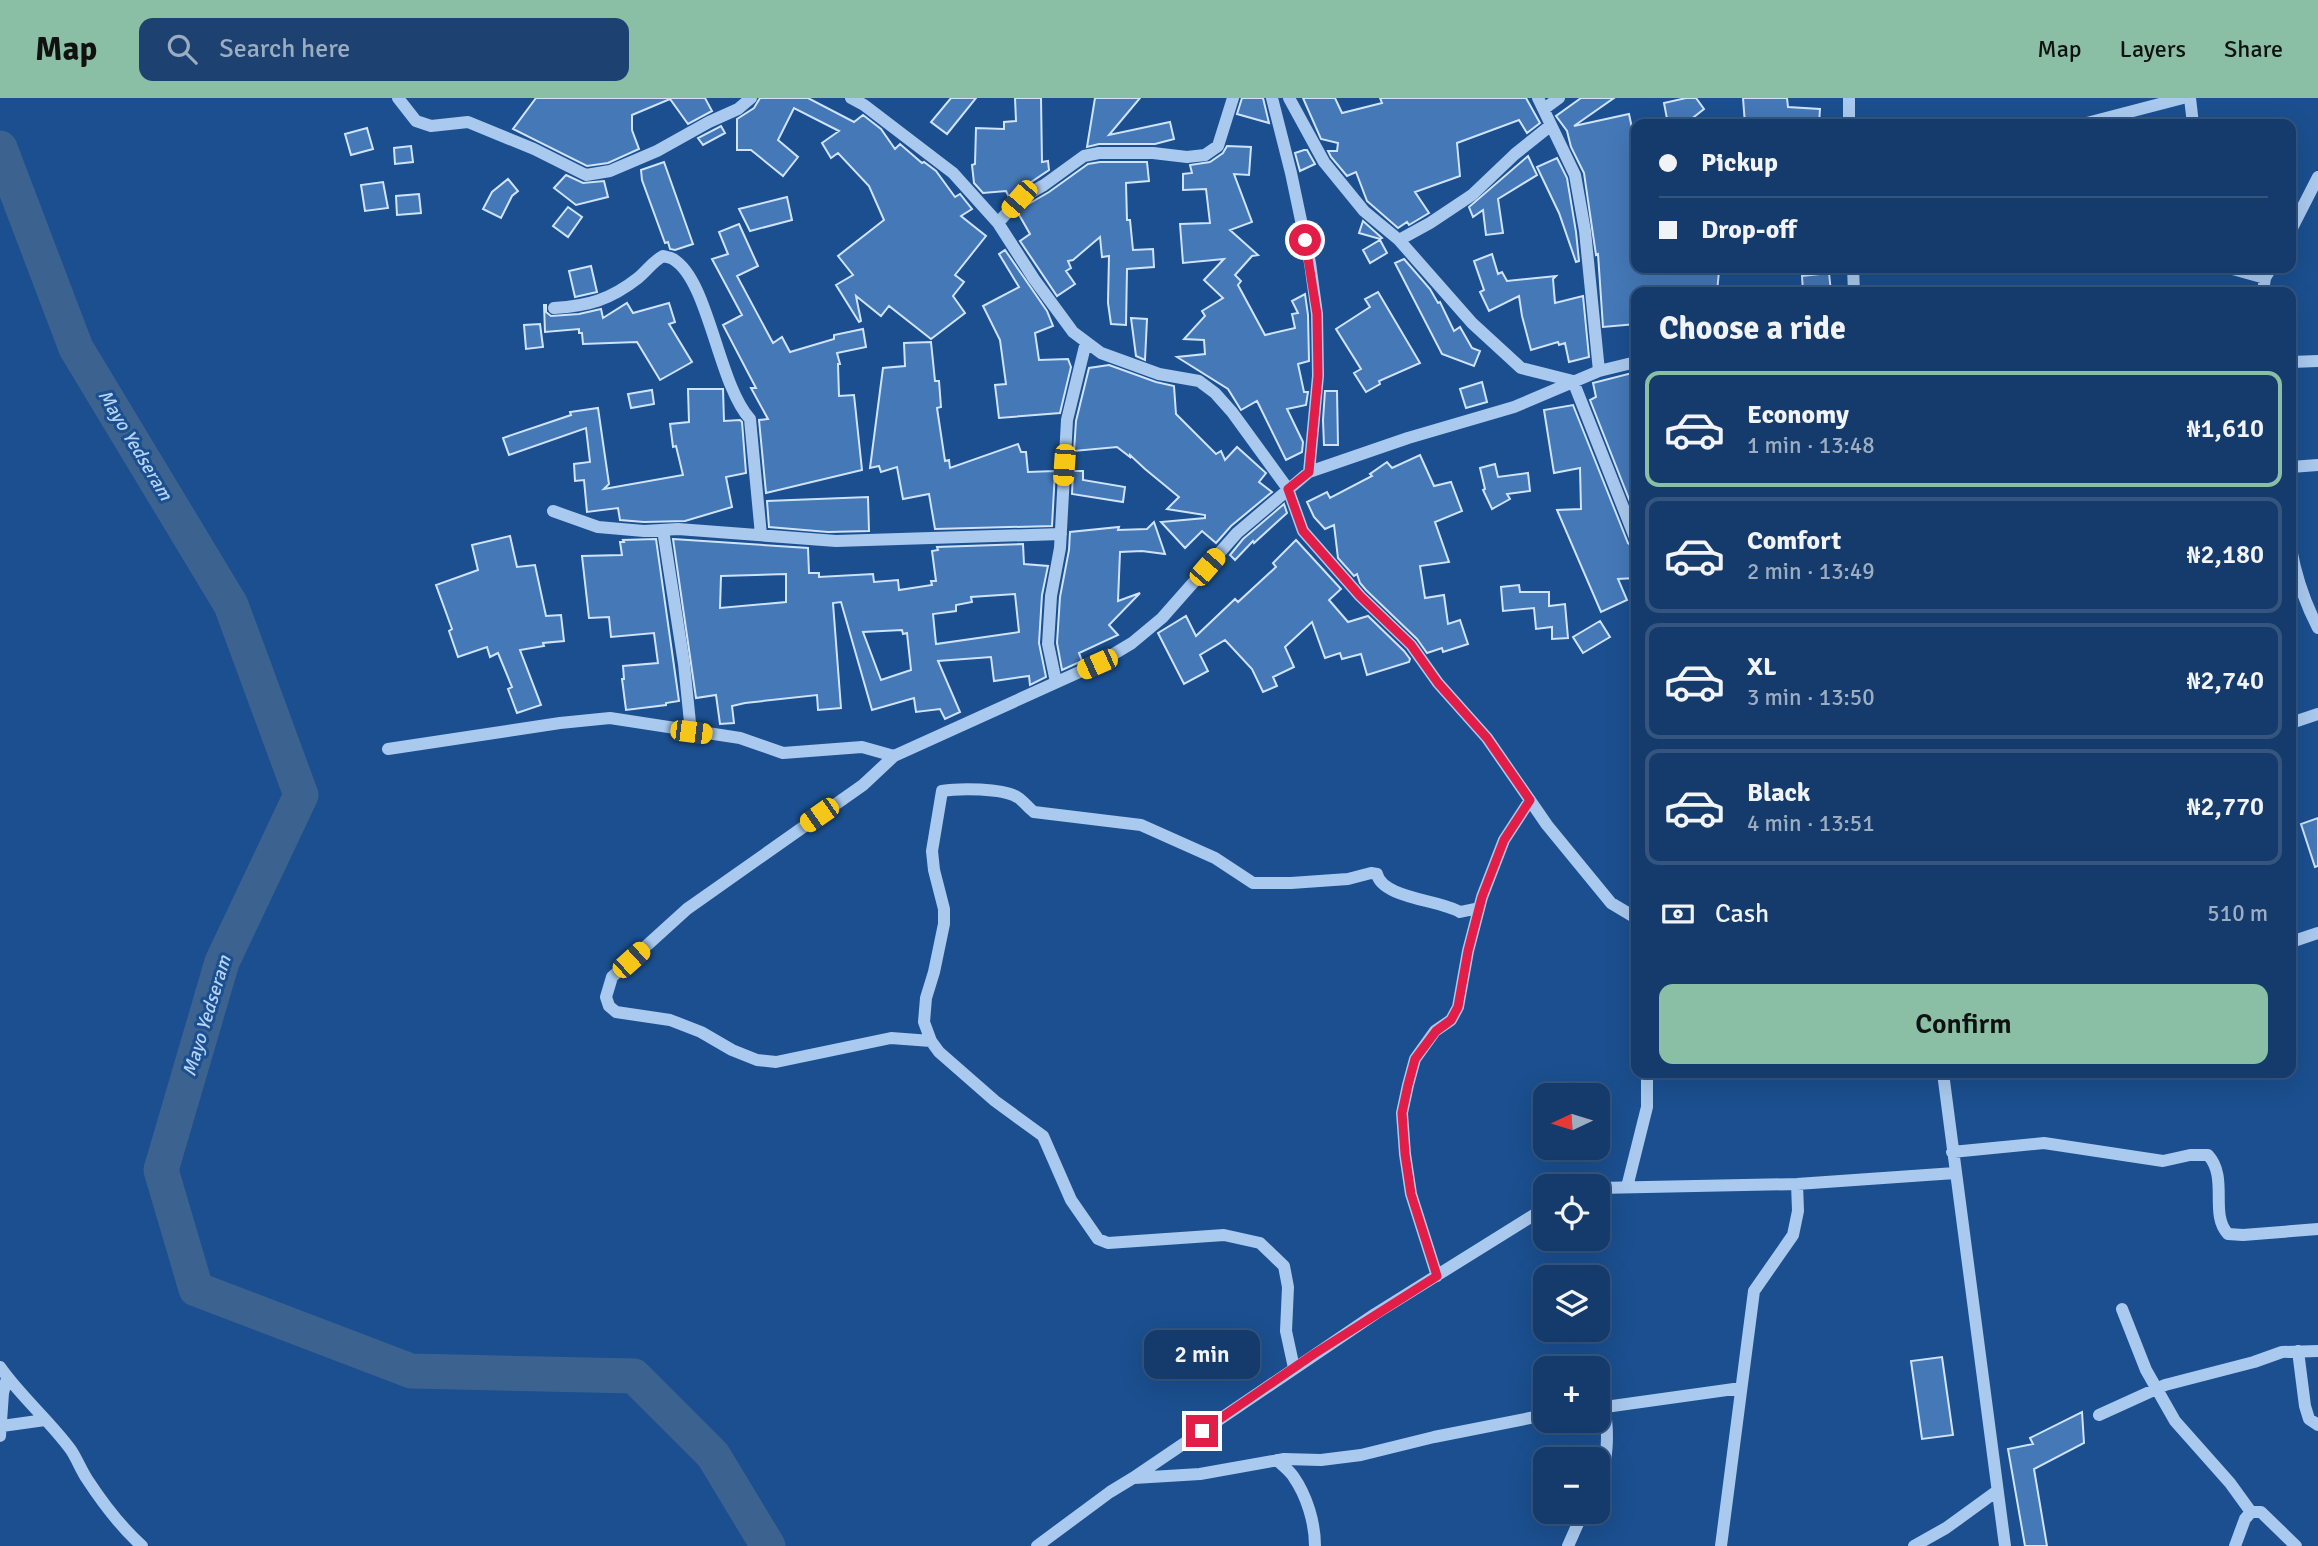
<!DOCTYPE html>
<meta charset="utf-8">
<style>
:root{--surface:#143b6b;--page:#1d4271;--text:#f1f3f6;--muted:#9dadc1;--line:#33557e;--accent:#8abfa5}
body{margin:0;font-family:Signika,sans-serif;background:var(--page);color:var(--text);height:100vh;display:flex;flex-direction:column;font-size:26px;white-space:nowrap}
*{box-sizing:border-box;margin:0}
p{font-size:23px;color:var(--muted)}
.icon{flex:none;width:38px;height:38px;fill:none;stroke:currentColor;stroke-width:2;stroke-linecap:round;stroke-linejoin:round}
.map{position:relative;flex:1;overflow:hidden}
.drawer{position:absolute;left:1631px;top:189px;width:665px;height:791px;display:flex;flex-direction:column;background:var(--surface);border-radius:14px;box-shadow:0 7px 28px #0002,0 0 0 2px var(--line)}
.drawer>*{flex:none}
.top-card{position:absolute;left:1631px;top:21px;width:665px;height:154px;border-radius:14px;box-shadow:0 7px 28px #0002,0 0 0 2px var(--line);display:grid;align-content:center;height:154px;padding:0 28px;background:var(--surface)}
.needle{width:46px;rotate:266deg}
.fabs{position:absolute;left:1533px;top:985px;display:grid;gap:14px}
.fabs a{display:grid;place-items:center;width:77px;height:77px;border-radius:14px;background:var(--surface);box-shadow:0 7px 28px #0002,0 0 0 2px var(--line);font-size:35px}
.end{position:absolute;width:32px;height:32px;margin:-16px;border:9px solid #e11d48;background:#fff;box-shadow:0 0 0 4px #fff}
.from{border-radius:50%}
.bubble{position:absolute;height:49px;border-radius:14px;background:var(--surface);box-shadow:0 7px 28px #0002,0 0 0 2px var(--line);font-size:23px;font-weight:600;line-height:49px;text-align:center}
.car{position:absolute;width:21px;height:42px;margin:-21px -10px;border-radius:9px;box-shadow:0 0 5px 2px #0007;background:linear-gradient(#f5c518 24%,#345 0 40%,#f5c518 0 76%,#345 0 86%,#f5c518 0)}
.top-card b{display:flex;align-items:center;gap:24px;height:66px;font-size:26px}
.top-card b+b{border-top:2px solid var(--line)}
.top-card i{width:18px;height:18px;background:var(--text)}
ul{padding:0;list-style:none}
li{display:flex;align-items:center;gap:21px;height:116px;margin:0 14px 10px;padding:0 14px;border:4px solid var(--line);border-radius:14px}
li div{flex:1}
li b{display:block;font-size:26px}
li em{font-style:normal;font-weight:600}
li.active{border-color:var(--accent)}
li>.icon{width:63px;height:63px;stroke-width:1.5}
h2{padding:0 28px;font-size:32px;line-height:84px}
.pay{display:flex;align-items:center;gap:18px;height:77px;padding:0 28px;font-size:26px}
.pay p{margin-inline-start:auto}
.button{display:flex;gap:14px;margin-top:auto;padding:14px 28px}
.button a{flex:1;height:80px;border-radius:14px;background:var(--accent);color:#111;font-size:28px;font-weight:600;line-height:80px;text-align:center}
header{display:flex;align-items:center;gap:42px;box-sizing:border-box;height:98px;padding:0 35px;background:var(--accent);color:#111}
header strong{font-size:33px}
nav{display:flex;gap:38px;margin-inline-start:auto;font-size:24px}
.search{width:490px;height:63px;background:var(--page);display:flex;align-items:center;gap:18px;box-sizing:border-box;padding:0 24px;border-radius:14px;color:var(--muted);font-size:26px}
.map>svg:first-child{display:block}
</style>
<header>
<strong>Map</strong>
<div class="search"><svg class="icon" aria-label="search" viewBox="0 0 24 24"><circle cx="10" cy="10" r="6"/><path d="M15 15l6 6"/></svg>Search here</div>
<nav><a>Map</a><a>Layers</a><a>Share</a></nav>
</header>
<div class="map">
<svg width="2318" height="1448" viewBox="0 0 2318 1448">
<rect width="100%" height="100%" fill="#1b4f8f"/>
<g fill="none" stroke-linecap="round" stroke-linejoin="round">
<path stroke="#3c6290" stroke-width="35" d="M0,50L76,250L231,507L301,697L222,864L161,1072L196,1191L411,1273L634,1278L713,1357L768,1448"/>
</g>
<path fill="#4478b7" stroke="#cfe3fa" stroke-width="2" fill-rule="evenodd" d="M536,0H705L712,13L688,26L670,1L632,17V32L639,51L608,65L587,68L513,31Z
M760,0H808L854,24L863,17L881,31L895,51L900,46L922,65L924,64L936,73L955,99L960,96L972,111L961,118L986,138L955,177L964,184L953,198L965,215L931,241L889,208L881,218L856,198L861,223L859,224L836,187L853,177L838,158L884,122L869,88L838,55L831,60L822,45L839,33L794,10L778,42L798,59L783,78L751,52H737V21L754,10Z
M951,0H976L947,36L931,24Z
M1015,0H1041L1042,64L1048,63L1049,72L1009,99L1006,93L983,95L974,85L972,67L975,66L976,30L1004,31V24L1016,23Z
M1095,0H1140L1109,37L1170,24L1174,41L1155,46H1099L1087,49Z
M1242,0H1263L1269,25L1237,16Z
M1303,0H1335L1342,15L1382,5L1380,0H1526L1540,25L1527,35L1519,22L1457,45L1460,78L1415,94L1429,115L1409,127L1407,124L1398,130L1367,103L1356,74L1347,78L1331,59L1328,53H1337L1338,45L1321,41Z
M1581,0H1614L1574,28L1629,16L1636,49V170H1703L1719,173L1717,194H1636V226L1603,229L1598,156L1596,157L1584,75L1571,49L1567,33L1556,18Z
M1686,0H1696L1704,11L1685,26H1668L1664,5Z
M1743,0H1787L1788,9L1820,11L1819,26H1745Z
M721,28L725,35L703,47L698,40Z
M367,30L373,51L351,57L345,36Z
M411,48L413,64L395,66L394,50Z
M1227,48L1251,49L1249,77L1234,76L1252,124L1230,132L1258,157L1252,158L1235,177L1241,183L1238,187L1265,237L1295,230L1292,216L1298,215L1292,203L1305,196L1308,217L1309,263L1298,266L1304,294H1308L1306,307L1287,311L1303,344L1302,354L1286,362L1257,303L1241,312L1228,291L1177,259L1205,256L1204,242L1184,241L1205,218L1202,213L1223,200L1204,182L1224,161L1183,165L1180,126L1210,125L1206,91L1183,92V76L1192,75L1190,67L1210,64L1223,55Z
M1304,52H1307L1315,66L1300,73L1295,55Z
M1528,58L1537,77L1498,101L1503,135L1486,137L1483,112L1473,119L1469,109Z
M1557,60L1567,80L1576,134L1579,163L1576,164L1559,115L1537,69Z
M664,64L693,146L675,152L670,151L668,144L665,145L642,82L641,72Z
M1100,64H1147L1149,83L1126,85L1127,122H1130L1133,152L1153,151L1154,169L1127,171L1126,227L1111,226L1108,205L1109,158L1102,159L1100,139L1073,162L1068,163L1071,170L1066,173L1075,186L1057,198L1020,143L1030,136L1018,115L1025,108L1049,94L1088,66Z
M566,77L583,85L604,83L608,99L576,107L554,90Z
M508,81L518,93L512,98L501,120L483,111L492,94Z
M383,84L388,110L365,113L361,87Z
M419,96L421,115L397,117L396,98Z
M787,99L792,122L750,133L739,111Z
M568,109L582,119L568,139L553,128Z
M1363,123L1382,140L1380,141L1359,135Z
M739,126L758,168L737,178L773,245L782,239L790,254L834,241V237L863,231L866,249L837,255L840,266H838L839,298L854,297L862,372L766,395L759,322L768,321L751,290H756L723,227L742,217L712,161L728,156L719,134Z
M1380,142L1387,155L1370,165L1363,152Z
M1005,152L1047,213L1053,228L1035,235L1039,262L1068,261L1071,269L1060,315L999,320L995,287L1006,286L1000,242L983,208L1019,189L999,156Z
M1492,156L1498,176L1502,174L1507,183L1556,178L1553,181L1555,205L1583,198L1589,259L1569,264L1565,245L1559,247L1558,244L1531,252L1522,218L1519,198L1489,213L1480,194L1484,192L1474,163Z
M1404,161L1430,191L1438,205L1440,204L1454,233L1460,229L1472,250L1480,253L1474,268L1442,256L1395,165Z
M591,168L597,194L575,199L569,173Z
M1829,175L1831,194H1803L1802,178Z
M1378,194L1420,265L1379,283L1380,286L1366,294L1354,275L1361,271L1336,231L1370,209L1365,201Z
M627,205L633,215L669,205L675,224L669,226L692,264L660,282L637,244L583,246L582,235H579V231L545,234L544,207H546V214L551,218L579,216L601,211L603,220Z
M1131,220L1147,221L1145,262L1136,258Z
M540,226L543,249L526,251L524,227Z
M931,244L935,283H939L941,309L937,310L945,363L949,362L950,370L1018,346L1021,354H1026L1028,374L1055,373L1052,428L935,431L929,396L903,401L897,369L881,374L879,368L870,370L883,270L905,268L904,245Z
M1109,267L1156,284L1174,288L1176,316L1216,356L1221,353L1225,362L1237,349L1266,375L1259,384L1272,394L1231,428L1216,445L1202,433L1185,450L1161,424L1205,420V417L1167,411L1179,399L1145,371L1130,357V359L1117,349L1074,353L1076,323L1089,270Z
M1636,274V419L1590,302L1596,299L1593,285Z
M1482,284L1487,304L1466,310L1460,291Z
M688,291H723L724,323L740,322L742,324L746,375L726,379L732,409L685,423L644,424L620,422L618,410L587,414L584,382L575,383L574,366L590,364L586,330L509,357L503,340L571,317L570,314L598,310L609,386L604,391L683,377L676,348L673,349L670,326L689,324Z
M652,292L654,306L631,310L628,296Z
M1325,293H1337L1338,347H1324L1323,322Z
M1573,307L1628,445L1636,451V480L1618,481L1627,502L1601,514L1557,412L1581,411L1580,370L1554,375L1544,312Z
M1420,357L1434,388L1451,384L1462,413L1435,424L1449,464L1420,468L1425,500L1444,497L1448,526L1460,522L1468,546L1443,554L1442,550L1427,555L1417,541L1366,492L1360,485L1357,476L1354,478L1338,460L1334,427L1325,431L1314,419L1307,404L1327,394L1330,400L1372,378L1370,376L1387,364L1392,370Z
M1495,366L1498,379L1528,375L1530,393L1507,396L1510,401L1492,411L1483,392L1485,391L1480,370Z
M1073,373H1083V382L1125,389L1123,404L1072,396Z
M868,399L869,433L828,434L769,429L767,403Z
M1284,406L1287,415L1254,445L1253,443L1235,462L1230,457L1243,441Z
M1154,424L1165,456L1142,453L1120,454L1118,503L1140,495L1109,527L1118,537L1079,555L1082,563L1062,572L1057,545L1060,499L1069,452L1070,434L1119,429L1118,432L1147,431Z
M510,438L517,469L535,467L546,518L561,517L564,543L543,545L544,548L520,552L541,607L517,615L508,591L512,589L498,555L490,559L487,549L458,559L449,533L452,531L436,487L478,472L472,447Z
M656,441L679,603L666,605V607L626,612L622,581H624L623,568L658,565L654,535L611,539L609,519L589,520L582,458L622,457L620,444H624L623,442Z
M673,441L808,450L809,475H819V479L873,476L874,484L898,482L899,492L932,487L931,483H936L932,453L938,452L937,449L1023,446L1024,466L1048,468L1042,497L1039,545L1046,579L1030,587L1029,578L994,583L991,559L938,563L960,614L945,621L940,611L916,614L914,600L872,612L841,504L833,505L841,610L818,612L817,597L745,605L732,608L734,625L720,626L716,597L696,600ZM786,476V504L720,510L721,478ZM1015,496L1019,534L936,546L933,516L956,513V507L972,504L971,499ZM902,532L903,536L907,535L911,572L881,582L863,534Z
M1296,442L1341,491L1329,502L1348,524L1368,518L1404,553L1410,561L1409,564L1367,577L1361,556L1342,561L1340,555L1325,560L1312,524L1285,549L1294,569L1273,579L1277,588L1263,594L1252,571L1225,542L1200,557L1208,573L1184,586L1158,535L1186,518L1196,538L1235,501L1238,504L1276,469L1273,465Z
M1519,487L1520,494H1549V508L1565,506L1568,540L1552,541V529L1536,531L1534,510L1503,513L1501,489Z
M1600,523L1610,539L1583,555L1573,539Z
M2318,720V768L2315,769L2301,726Z
M1942,1259L1953,1337L1922,1341L1911,1263Z
M2082,1314L2084,1345L2034,1371L2047,1448H2025L2008,1351L2033,1346L2030,1340Z"/>
<g fill="none" stroke-linecap="round" stroke-linejoin="round">
<path stroke="#a9c9ee" stroke-width="12" d="M398,0L416,23L431,28L468,24L534,51L586,77L610,73L657,53L709,24L738,11L751,0
M851,0L864,7L953,75L998,125L1034,181L1073,234L1101,255L1159,276L1199,283L1215,295L1232,314L1288,391L1303,433L1360,498L1411,547L1438,585L1487,640L1547,727L1611,805L1636,820
M1272,0L1291,75L1310,165L1317,216L1318,278L1309,374
M1289,0L1324,64L1364,113L1399,142L1472,225L1521,270L1573,283
M1538,0L1575,77L1585,133L1599,273
M1849,0V26
M2190,0L2193,26
M1544,11L1559,0
M2083,26L2183,0
M998,125L1019,101L1044,87L1084,58L1099,55H1153L1187,59L1205,57L1218,48L1233,0
M2291,132L2318,79
M1399,142L1430,125L1472,97L1515,56L1550,28
M1853,170L1854,194
M2229,170L2265,180
M2263,194L2265,180L2271,170
M554,210C588,208 610,202 638,180C647,173 652,164 663,158C666,159 670,159 673,161C709,182 718,286 750,321L761,437
M2291,264L2318,263
M1573,283L1636,442
M2291,369L2318,367
M553,413L598,429L644,433L678,431L836,443L1061,436
M663,432L684,566L691,634
M2291,451C2296,478 2305,505 2318,530
M1056,584L1048,546L1051,498L1060,450L1067,322L1086,244
M2291,625L2318,616
M388,651L560,625L610,620L740,640L783,655L862,649L894,658
M2291,844L2318,835
M931,943L891,940L776,964L757,962L732,952L701,934L670,922L616,914L609,908L606,899L612,879L687,811L863,687L894,658L1097,566L1132,545L1162,520L1237,435L1309,374L1408,340L1514,309L1599,273L1636,264
M1943,975L2005,1448
M1952,1054L2044,1045L2163,1063L2190,1057H2208C2229,1080 2209,1116 2228,1136L2243,1137L2318,1131
M1627,1089L1647,1009V975
M1598,1090L1797,1086L1955,1075
M1437,1178L1411,1096L1405,1056L1402,1015L1408,987L1415,961L1435,933L1451,922L1458,909L1468,853L1482,799L1504,742L1530,702
M2122,1211L2146,1272L2175,1323L2230,1385L2251,1414
M2298,1253L2305,1308L2309,1321L2318,1327
M0,1269C21,1299 49,1322 71,1352C77,1361 81,1372 87,1381C102,1404 121,1429 142,1448
M1294,1270L1286,1233L1288,1189L1284,1168L1260,1145L1224,1137L1108,1145L1098,1141L1071,1102L1043,1038L995,1003L939,954L931,943L924,924L926,900L934,874L944,826V811L934,772L932,753L942,693C959,690 1002,690 1017,699C1023,702 1027,709 1034,714L1141,727L1215,760L1253,785H1291L1348,781L1371,775L1377,776C1382,800 1440,802 1460,814L1479,810
M1598,1310L1741,1290
M2099,1317L2165,1287L2254,1264L2282,1254L2318,1253
M2,1328L45,1322
M0,1338L3,1295L7,1280
M1277,1362C1282,1367 1289,1372 1293,1378C1307,1398 1315,1425 1315,1448
M1134,1380L1200,1376L1284,1361L1321,1362L1361,1357L1434,1339L1545,1317
M1598,1386C1608,1366 1609,1332 1604,1310
M2251,1414H2261L2296,1448
M1037,1448L1110,1394L1133,1380L1375,1216L1545,1110
M1568,1448L1583,1414
M1721,1448L1754,1193L1793,1137L1798,1113L1797,1086
M1914,1448L1946,1430L1997,1393
M2235,1448L2245,1421L2251,1414"/>
</g>
<g fill="none" stroke-linecap="round" stroke-linejoin="round">
<path stroke="#e11d48" stroke-width="9" d="M1202,1333L1314,1256L1437,1178L1411,1096L1405,1056L1402,1015L1408,987L1415,961L1436,933L1451,922L1458,909L1468,853L1482,799L1504,742L1530,702L1487,640L1438,585L1411,547L1360,498L1303,433L1288,391L1309,374L1318,278L1317,216L1305,142"/>
</g>
<g text-anchor="middle" dominant-baseline="central" stroke-width="6" stroke-linejoin="round" paint-order="stroke">
<g font-size="19" font-style="italic" fill="#b5d3f5" stroke="#1b4f8f">
<text transform="translate(135 347) rotate(59)">Mayo Yedseram</text>
<text transform="translate(207 918) rotate(-73)">Mayo Yedseram</text>
</g>
</g>
</svg>
<div class="fabs">
<a><svg class="needle" viewBox="-14 -14 28 28"><path d="M0-13l5 13h-10z" fill="#e53935"/><path d="M0 13l5-13h-10z" fill="#9dadc1"/></svg></a>
<a><svg class="icon" aria-label="locate" viewBox="0 0 24 24"><circle cx="12" cy="12" r="6"/><path d="M12 2v4M12 18v4M2 12h4M18 12h4"/></svg></a>
<a><svg class="icon" aria-label="layers" viewBox="0 0 24 24"><path d="M12 4l9 5-9 5-9-5zM3 14l9 5 9-5"/></svg></a>
<a>+</a>
<a>−</a>
</div>
<i class="end from" style="left:1305px;top:142px"></i>
<i class="end" style="left:1202px;top:1333px"></i>
<div class="bubble" style="left:1144px;top:1232px;width:116px">2 min</div>
<i class="car" style="left:1019px;top:101px;rotate:221deg"></i>
<i class="car" style="left:1064px;top:367px;rotate:184deg"></i>
<i class="car" style="left:1207px;top:469px;rotate:41deg"></i>
<i class="car" style="left:1097px;top:566px;rotate:246deg"></i>
<i class="car" style="left:691px;top:634px;rotate:97deg"></i>
<i class="car" style="left:819px;top:717px;rotate:235deg"></i>
<i class="car" style="left:631px;top:862px;rotate:48deg"></i>
<div class="top-card">
<b><i class="from"></i>Pickup</b>
<b><i></i>Drop-off</b>
</div>
<section class="drawer">
<h2>Choose a ride</h2>
<ul>
<li class="active"><svg class="icon" aria-label="car" viewBox="0 0 24 24"><path d="M5 17H2v-5l4-1 3-4h7l3 4 3 1v5h-3M9 17h6M6 11h13"/><circle cx="7" cy="17" r="2"/><circle cx="17" cy="17" r="2"/></svg><div><b>Economy</b><p>1 min · 13:48</p></div><em>₦1,610</em></li>
<li><svg class="icon" aria-label="car" viewBox="0 0 24 24"><path d="M5 17H2v-5l4-1 3-4h7l3 4 3 1v5h-3M9 17h6M6 11h13"/><circle cx="7" cy="17" r="2"/><circle cx="17" cy="17" r="2"/></svg><div><b>Comfort</b><p>2 min · 13:49</p></div><em>₦2,180</em></li>
<li><svg class="icon" aria-label="car" viewBox="0 0 24 24"><path d="M5 17H2v-5l4-1 3-4h7l3 4 3 1v5h-3M9 17h6M6 11h13"/><circle cx="7" cy="17" r="2"/><circle cx="17" cy="17" r="2"/></svg><div><b>XL</b><p>3 min · 13:50</p></div><em>₦2,740</em></li>
<li><svg class="icon" aria-label="car" viewBox="0 0 24 24"><path d="M5 17H2v-5l4-1 3-4h7l3 4 3 1v5h-3M9 17h6M6 11h13"/><circle cx="7" cy="17" r="2"/><circle cx="17" cy="17" r="2"/></svg><div><b>Black</b><p>4 min · 13:51</p></div><em>₦2,770</em></li>
</ul>
<div class="pay"><svg class="icon" aria-label="cash" viewBox="0 0 24 24"><path d="M3 7h18v10H3z"/><circle cx="12" cy="12" r="2"/></svg>Cash<p>510 m</p></div>
<div class="button"><a>Confirm</a></div>
</section>
</div>
